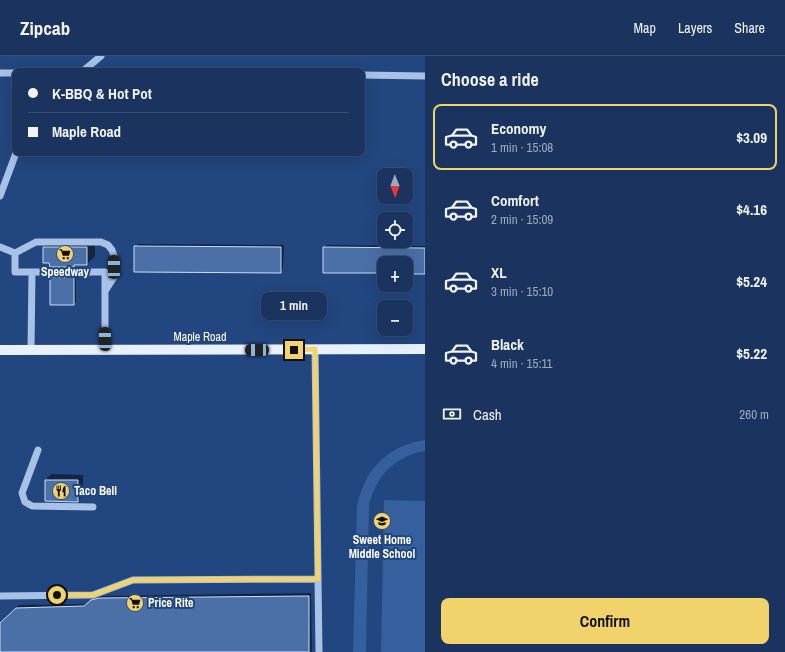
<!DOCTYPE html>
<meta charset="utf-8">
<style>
:root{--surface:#1a345f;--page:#233c65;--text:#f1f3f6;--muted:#9faabd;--line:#384f74;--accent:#f2d26a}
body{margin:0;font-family:"Archivo Narrow",sans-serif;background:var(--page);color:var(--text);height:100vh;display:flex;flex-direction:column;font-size:15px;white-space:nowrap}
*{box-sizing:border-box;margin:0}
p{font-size:13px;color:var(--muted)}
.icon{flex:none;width:22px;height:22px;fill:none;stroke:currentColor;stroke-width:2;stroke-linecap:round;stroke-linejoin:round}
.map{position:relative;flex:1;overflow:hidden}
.sheet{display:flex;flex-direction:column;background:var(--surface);width:360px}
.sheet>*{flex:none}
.banner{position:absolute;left:12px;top:12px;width:353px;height:88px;border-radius:8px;box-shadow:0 4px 16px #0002,0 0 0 1px var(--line);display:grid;align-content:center;height:88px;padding:0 16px;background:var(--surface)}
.needle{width:26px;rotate:179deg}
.controls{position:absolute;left:377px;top:112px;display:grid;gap:8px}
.controls a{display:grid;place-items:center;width:36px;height:36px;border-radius:8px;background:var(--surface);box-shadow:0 4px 16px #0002,0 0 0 1px var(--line);font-size:20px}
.end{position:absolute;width:18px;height:18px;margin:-9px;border:5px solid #f2d26a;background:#111;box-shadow:0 0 0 2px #111}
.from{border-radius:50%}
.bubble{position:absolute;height:28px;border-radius:8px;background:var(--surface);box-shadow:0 4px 16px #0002,0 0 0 1px var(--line);font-size:13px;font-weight:700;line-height:28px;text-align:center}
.car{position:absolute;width:12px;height:24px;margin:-12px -6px;border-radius:5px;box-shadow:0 0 3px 1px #0007;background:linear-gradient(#222 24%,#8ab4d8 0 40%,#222 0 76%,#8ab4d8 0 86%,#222 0)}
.banner b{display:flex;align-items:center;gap:14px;height:38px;font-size:15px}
.banner b+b{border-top:1px solid var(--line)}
.banner i{width:10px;height:10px;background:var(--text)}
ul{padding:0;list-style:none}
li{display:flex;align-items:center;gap:12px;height:66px;margin:0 8px 6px;padding:0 8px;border:2px solid transparent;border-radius:8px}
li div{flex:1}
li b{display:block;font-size:15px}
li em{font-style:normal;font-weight:700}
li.selected{border-color:var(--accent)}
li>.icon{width:36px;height:36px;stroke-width:1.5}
h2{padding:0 16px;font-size:18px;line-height:48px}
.pay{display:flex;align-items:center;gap:10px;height:44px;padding:0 16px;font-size:15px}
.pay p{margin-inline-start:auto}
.button{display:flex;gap:8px;margin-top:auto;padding:8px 16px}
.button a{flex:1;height:46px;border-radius:8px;background:var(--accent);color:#111;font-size:16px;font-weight:700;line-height:46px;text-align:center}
header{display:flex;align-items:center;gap:24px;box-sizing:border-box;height:56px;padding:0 20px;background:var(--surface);border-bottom:1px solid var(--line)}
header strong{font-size:19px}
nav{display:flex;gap:22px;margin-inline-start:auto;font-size:14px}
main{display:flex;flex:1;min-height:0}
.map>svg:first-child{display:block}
</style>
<header>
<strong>Zipcab</strong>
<nav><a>Map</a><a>Layers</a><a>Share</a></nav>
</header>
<main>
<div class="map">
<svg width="425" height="596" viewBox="0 0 425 596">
<rect width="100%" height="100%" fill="#22467f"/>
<path fill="#365f9d" d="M425,384V395C395,400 376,420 369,449L366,596H353L357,450C365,413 387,390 425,384Z
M384,444L425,445V596H381Z"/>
<path fill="#0007" d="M52,183H95V200L87,208H76L74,210L44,191Z
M138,188L284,189L283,213L281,216L135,191Z
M327,189L425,190V217H406V207H384V216L324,192Z
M53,219H76V246L73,248L51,221Z
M51,418L83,419V439L78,445L46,444V424Z
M311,537L312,596H0V568L19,549L88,548L95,542L102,540Z"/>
<path fill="#4b70a8" stroke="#cbdcf5" d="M134,190L281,191V217L134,216Z
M43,191H87V209H74V211H50L49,207H43Z
M323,191L425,192V218H406V207H384V217H323Z
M50,221H74V249H50Z
M45,424H78V446L45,445Z
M309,540V596H0V567L16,552L84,550L91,544L99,542Z"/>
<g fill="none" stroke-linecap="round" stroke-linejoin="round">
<path stroke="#a8c1e7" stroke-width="7" d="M83,15L101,0
M0,17H15
M362,19L425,20
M0,140L16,97
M0,191L15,197
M15,197V216H105V294
M15,197L36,186H101L108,189L112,194L114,200V221L105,235
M315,293L319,596
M31,294L32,216
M38,394L22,437L25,446L32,450L93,451
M0,540L93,539L133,524L318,523"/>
<path stroke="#e9f0fd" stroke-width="10" d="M0,294L425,293"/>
</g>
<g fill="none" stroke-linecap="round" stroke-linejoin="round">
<path stroke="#f2d26a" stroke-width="5" d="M57,539H93L133,524L318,523L315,293L294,294"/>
</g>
<defs>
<g id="supermarket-disc" transform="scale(0.9)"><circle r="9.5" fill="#f2d26a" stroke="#22467f"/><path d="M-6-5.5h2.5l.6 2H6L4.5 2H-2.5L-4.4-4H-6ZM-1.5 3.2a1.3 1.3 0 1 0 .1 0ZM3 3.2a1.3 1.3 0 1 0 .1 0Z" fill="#111"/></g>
<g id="restaurant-disc" transform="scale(0.9)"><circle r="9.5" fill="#f2d26a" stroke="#22467f"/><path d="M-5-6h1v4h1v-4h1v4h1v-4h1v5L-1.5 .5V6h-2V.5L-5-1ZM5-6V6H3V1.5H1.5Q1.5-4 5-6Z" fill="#111"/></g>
<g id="school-disc" transform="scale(0.9)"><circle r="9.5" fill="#f2d26a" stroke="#22467f"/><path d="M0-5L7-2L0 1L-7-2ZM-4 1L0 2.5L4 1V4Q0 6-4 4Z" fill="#111"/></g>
</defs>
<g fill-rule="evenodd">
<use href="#supermarket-disc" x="65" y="198"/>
<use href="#restaurant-disc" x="61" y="435"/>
<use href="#school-disc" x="382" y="465"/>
<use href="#supermarket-disc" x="135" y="547"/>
</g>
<g text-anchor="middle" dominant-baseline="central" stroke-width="4" stroke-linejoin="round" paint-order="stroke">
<g font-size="12" font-weight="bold" fill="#fff" stroke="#22467f">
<text x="65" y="216">Speedway</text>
<text x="74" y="435" text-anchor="start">Taco Bell</text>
<text x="382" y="484">Sweet Home<tspan x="382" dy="14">Middle School</tspan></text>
<text x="148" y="547" text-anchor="start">Price Rite</text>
</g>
<g font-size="12" fill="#fff" stroke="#22467f">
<text x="200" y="281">Maple Road</text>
</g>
</g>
</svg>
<div class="controls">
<a><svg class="needle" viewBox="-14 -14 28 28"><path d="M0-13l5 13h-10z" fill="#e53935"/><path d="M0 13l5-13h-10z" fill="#9faabd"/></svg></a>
<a><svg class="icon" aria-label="locate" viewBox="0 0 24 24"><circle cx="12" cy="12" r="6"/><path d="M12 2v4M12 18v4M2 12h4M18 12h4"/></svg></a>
<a>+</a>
<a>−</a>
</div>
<i class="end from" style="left:57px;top:539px"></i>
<i class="end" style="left:294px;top:294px"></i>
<div class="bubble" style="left:261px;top:236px;width:66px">1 min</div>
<i class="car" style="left:114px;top:211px;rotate:0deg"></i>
<i class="car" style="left:105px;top:283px;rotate:359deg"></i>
<i class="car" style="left:257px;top:294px;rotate:270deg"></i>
<div class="banner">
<b><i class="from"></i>K-BBQ &amp; Hot Pot</b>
<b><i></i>Maple Road</b>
</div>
</div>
<section class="sheet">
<h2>Choose a ride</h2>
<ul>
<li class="selected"><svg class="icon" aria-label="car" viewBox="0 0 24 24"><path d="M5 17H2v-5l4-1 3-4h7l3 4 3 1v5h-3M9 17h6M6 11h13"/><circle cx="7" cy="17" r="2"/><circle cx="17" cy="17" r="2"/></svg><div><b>Economy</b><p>1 min · 15:08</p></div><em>$3.09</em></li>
<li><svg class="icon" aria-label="car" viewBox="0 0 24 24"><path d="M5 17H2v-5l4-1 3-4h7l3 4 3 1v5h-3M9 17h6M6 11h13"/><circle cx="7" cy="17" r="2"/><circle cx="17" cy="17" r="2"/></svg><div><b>Comfort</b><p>2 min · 15:09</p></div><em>$4.16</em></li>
<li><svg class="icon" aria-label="car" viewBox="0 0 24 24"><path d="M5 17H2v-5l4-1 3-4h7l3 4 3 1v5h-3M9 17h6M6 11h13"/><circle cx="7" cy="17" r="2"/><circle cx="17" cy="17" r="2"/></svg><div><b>XL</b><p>3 min · 15:10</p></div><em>$5.24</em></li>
<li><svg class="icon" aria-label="car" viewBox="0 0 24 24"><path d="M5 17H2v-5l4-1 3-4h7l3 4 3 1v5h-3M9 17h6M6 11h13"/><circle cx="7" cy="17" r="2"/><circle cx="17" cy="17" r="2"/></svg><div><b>Black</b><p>4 min · 15:11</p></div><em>$5.22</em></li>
</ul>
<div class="pay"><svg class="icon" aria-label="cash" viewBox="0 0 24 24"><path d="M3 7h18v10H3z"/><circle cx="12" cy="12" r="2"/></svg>Cash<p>260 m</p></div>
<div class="button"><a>Confirm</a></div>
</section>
</main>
